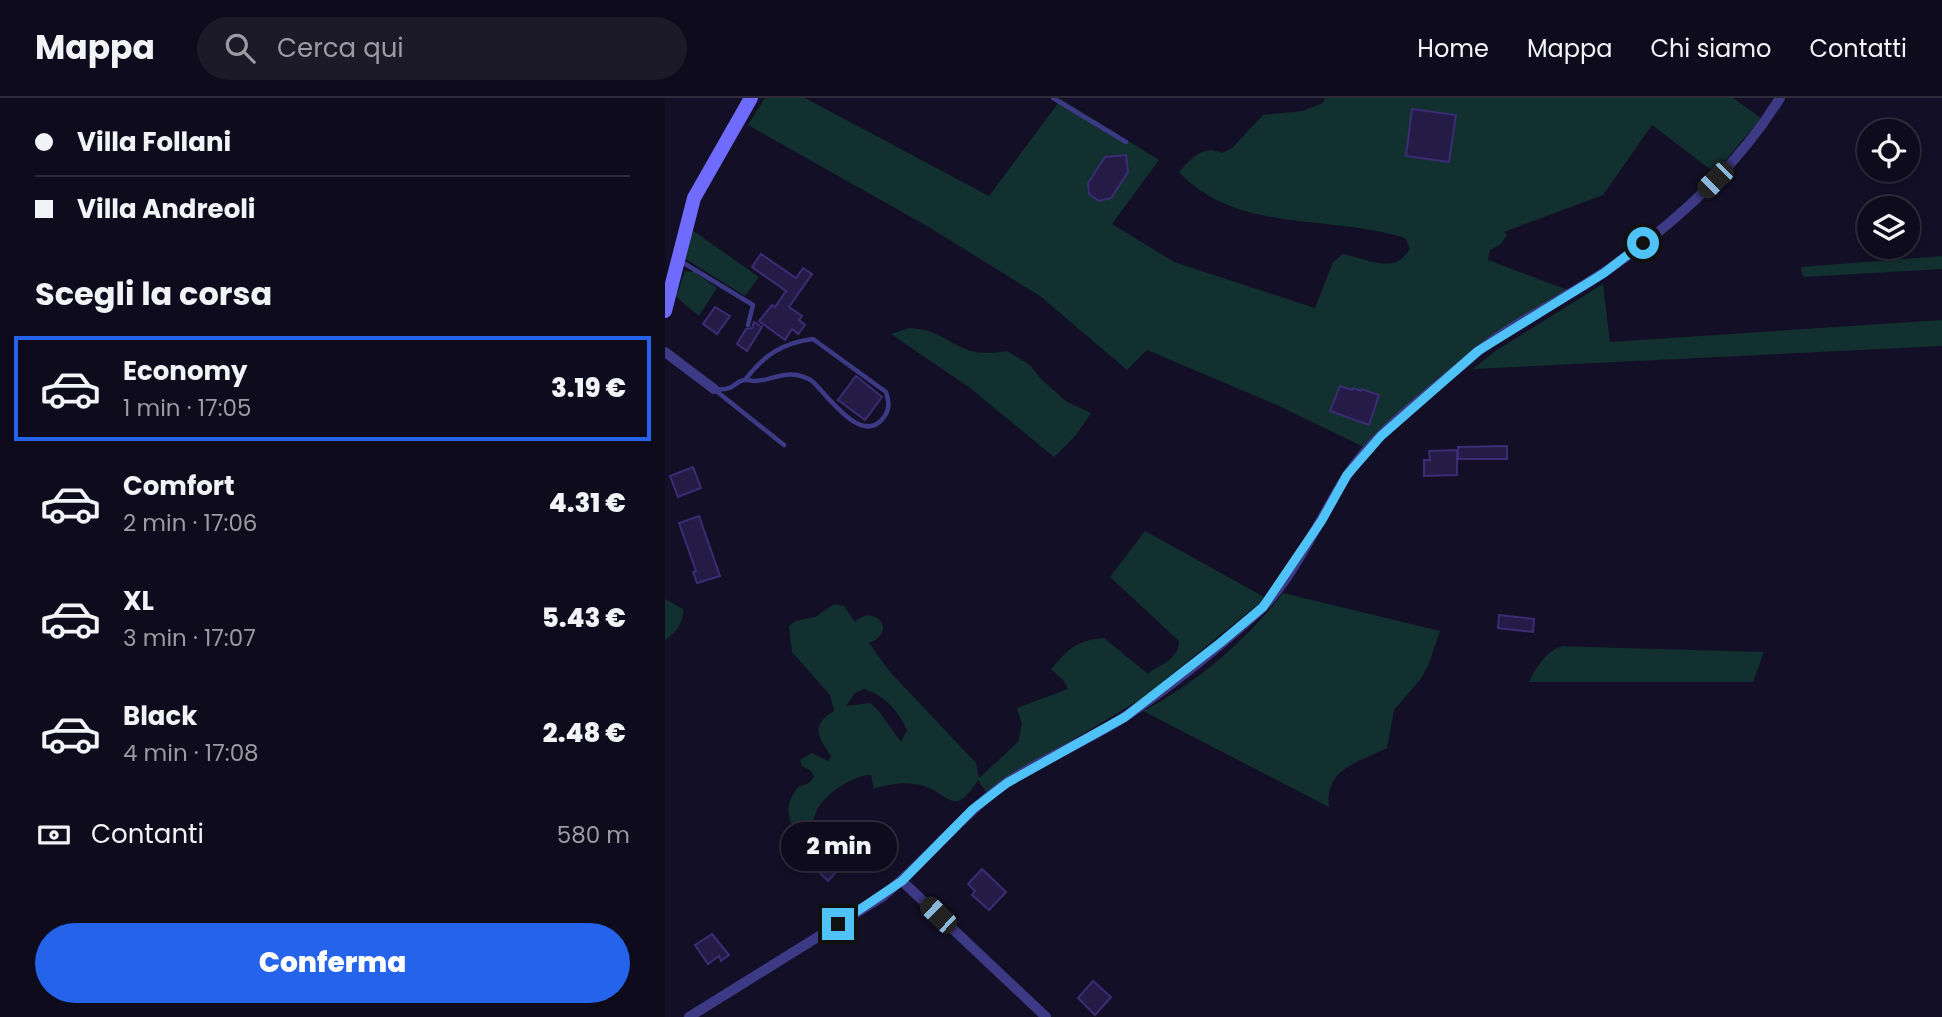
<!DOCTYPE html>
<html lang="it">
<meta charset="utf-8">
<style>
:root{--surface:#0e0b1c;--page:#1c1929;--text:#f1f3f6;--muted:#9b9ba3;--line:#2e2b3b;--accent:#2563eb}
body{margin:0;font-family:Poppins,sans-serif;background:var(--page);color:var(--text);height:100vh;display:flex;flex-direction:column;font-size:26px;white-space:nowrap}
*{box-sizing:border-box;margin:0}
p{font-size:23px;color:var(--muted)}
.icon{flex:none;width:38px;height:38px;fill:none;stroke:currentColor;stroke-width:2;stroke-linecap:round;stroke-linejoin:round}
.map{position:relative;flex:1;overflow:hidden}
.sheet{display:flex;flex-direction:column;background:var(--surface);width:665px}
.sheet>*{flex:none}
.hud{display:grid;align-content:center;height:154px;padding:0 35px;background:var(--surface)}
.tools{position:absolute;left:1192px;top:21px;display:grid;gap:14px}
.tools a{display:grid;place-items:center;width:63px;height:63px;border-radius:50%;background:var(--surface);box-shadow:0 4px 10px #0003,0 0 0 2px var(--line);font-size:35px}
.end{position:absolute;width:32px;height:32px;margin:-16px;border:9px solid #4fc3f7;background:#111;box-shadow:0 0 0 4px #111}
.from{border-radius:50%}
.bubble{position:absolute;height:49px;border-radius:24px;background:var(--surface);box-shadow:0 4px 10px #0003,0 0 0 2px var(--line);font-size:23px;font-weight:800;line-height:49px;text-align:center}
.car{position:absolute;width:21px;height:42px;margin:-21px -10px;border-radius:9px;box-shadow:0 0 5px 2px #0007;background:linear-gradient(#222 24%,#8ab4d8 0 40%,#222 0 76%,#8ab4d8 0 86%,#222 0)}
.hud b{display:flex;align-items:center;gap:24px;height:66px;font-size:26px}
.hud b+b{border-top:2px solid var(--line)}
.hud i{width:18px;height:18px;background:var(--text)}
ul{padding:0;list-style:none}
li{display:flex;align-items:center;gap:21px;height:105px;margin:0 14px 10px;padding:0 21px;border:4px solid transparent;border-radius:0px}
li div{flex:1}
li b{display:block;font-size:26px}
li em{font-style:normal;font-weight:800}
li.current{border-color:var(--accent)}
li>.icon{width:63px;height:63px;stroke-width:1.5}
h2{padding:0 35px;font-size:32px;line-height:84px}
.pay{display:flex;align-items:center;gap:18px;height:77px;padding:0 35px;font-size:26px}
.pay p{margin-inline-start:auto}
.button{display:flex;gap:14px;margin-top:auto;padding:14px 35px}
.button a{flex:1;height:80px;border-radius:42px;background:var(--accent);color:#fff;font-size:28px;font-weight:800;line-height:80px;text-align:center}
header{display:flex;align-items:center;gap:42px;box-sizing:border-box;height:98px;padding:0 35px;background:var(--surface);border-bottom:2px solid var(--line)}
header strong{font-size:33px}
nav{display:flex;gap:38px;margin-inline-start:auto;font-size:24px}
.search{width:490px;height:63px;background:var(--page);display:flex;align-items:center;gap:18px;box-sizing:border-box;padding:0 24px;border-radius:38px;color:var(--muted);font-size:26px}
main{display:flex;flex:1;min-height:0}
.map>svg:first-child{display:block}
</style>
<header>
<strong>Mappa</strong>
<div class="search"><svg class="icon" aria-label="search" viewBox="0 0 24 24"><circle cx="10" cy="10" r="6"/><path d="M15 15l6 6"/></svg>Cerca qui</div>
<nav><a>Home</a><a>Mappa</a><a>Chi siamo</a><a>Contatti</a></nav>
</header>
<main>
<section class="sheet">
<div class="hud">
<b><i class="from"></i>Villa Follani</b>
<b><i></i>Villa Andreoli</b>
</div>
<h2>Scegli la corsa</h2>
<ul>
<li class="current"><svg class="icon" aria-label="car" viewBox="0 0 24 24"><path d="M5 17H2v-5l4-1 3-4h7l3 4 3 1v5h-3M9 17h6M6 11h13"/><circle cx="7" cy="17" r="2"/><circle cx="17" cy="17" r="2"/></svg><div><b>Economy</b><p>1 min · 17:05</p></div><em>3.19 €</em></li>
<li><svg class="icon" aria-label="car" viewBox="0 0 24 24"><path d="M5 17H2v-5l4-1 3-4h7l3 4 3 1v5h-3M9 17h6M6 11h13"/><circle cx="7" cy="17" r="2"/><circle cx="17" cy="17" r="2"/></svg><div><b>Comfort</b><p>2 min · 17:06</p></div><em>4.31 €</em></li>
<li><svg class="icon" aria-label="car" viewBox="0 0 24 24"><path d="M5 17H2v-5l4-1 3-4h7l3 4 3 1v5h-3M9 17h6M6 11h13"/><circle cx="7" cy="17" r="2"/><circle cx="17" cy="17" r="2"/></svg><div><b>XL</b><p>3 min · 17:07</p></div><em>5.43 €</em></li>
<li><svg class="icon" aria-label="car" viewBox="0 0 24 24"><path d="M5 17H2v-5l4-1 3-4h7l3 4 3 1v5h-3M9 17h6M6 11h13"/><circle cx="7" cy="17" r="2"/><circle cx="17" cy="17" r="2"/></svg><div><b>Black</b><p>4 min · 17:08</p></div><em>2.48 €</em></li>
</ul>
<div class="pay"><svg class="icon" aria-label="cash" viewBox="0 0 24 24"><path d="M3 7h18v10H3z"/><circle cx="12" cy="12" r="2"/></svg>Contanti<p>580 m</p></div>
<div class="button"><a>Conferma</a></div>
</section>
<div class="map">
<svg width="1277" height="919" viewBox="0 0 1277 919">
<rect width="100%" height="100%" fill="#130f26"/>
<path fill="#12302f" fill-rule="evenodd" d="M100,0H140L324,98L396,1L494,62L447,126L509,164L650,210L668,164L678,156C703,161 731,178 745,150L740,140C666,116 571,136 514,74C526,61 538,46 557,55L567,50L598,17L637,13L658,5L660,0H1068L1096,20L1050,75L987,27L938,97L839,134L842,137L836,146L825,152L823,162L903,192L810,253L699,349L614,308L482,252L462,272L375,198L262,128L83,27Z
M27,132L94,179L80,198L19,160Z
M1277,158V171L1138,179L1136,169Z
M20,173L29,174L52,190L34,218L11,199Z
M938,186L945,244L1277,222V248L808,271L829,254Z
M244,230C286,231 289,263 342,253L365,267L376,281L402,304L426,315L411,337L389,359L305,290L226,236Z
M480,433L601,500L476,601L321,694L313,682C289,720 285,697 259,688C244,683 224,685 209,691L206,677C188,677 160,696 152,712C145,728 146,745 136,760L122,757L118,748L128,729C120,714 123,703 133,689L144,685L149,679L146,673L137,668L135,662L147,655L163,663L166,658C153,639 145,627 169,613L165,597L127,554L124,528L131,523L150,519L169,506L179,508L190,524C207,505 235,532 204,545L225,574L311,665L314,680L353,644L357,626L352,610L403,591L399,583L386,571C404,551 411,542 439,540L483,576C496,565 513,563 514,543L445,479ZM199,591C220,598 233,612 242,632L236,644L213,612L205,605L181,608L190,595Z
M618,495L775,533L763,568L755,582L729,612L722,650C695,664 659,670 664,709L478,613C532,585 581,542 618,495Z
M0,501L18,511C19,525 11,535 0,542Z
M897,548L925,549L1099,554L1088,584H864C872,568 880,554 897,548Z"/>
<path fill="#241b47" stroke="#3b2d73" stroke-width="2" d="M747,11L791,17L784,64L741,58Z
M461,57L463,74L446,100L434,103L424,96L423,85L440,59Z
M96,156L131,180L138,170L147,176L124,209L137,218L134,222L140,227L133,236L127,231L120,242L94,223L107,207L110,209L121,193L87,169Z
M50,209L65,218L52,236L38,226Z
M89,224L97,229L82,253L72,246L81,231L87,230Z
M191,278L217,299L200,322L173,302Z
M675,288L687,292L688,290L696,293L697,291L714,297L704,327L665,313Z
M842,348V361H793V349Z
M792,352V377L759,378V362H765L764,353Z
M28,369L36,390L13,399L5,378Z
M34,418L55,478L32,485L28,474L31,473L14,425Z
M834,517L869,521L868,534L833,530Z
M163,747L181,763L163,783L146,766Z
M317,771L341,794L324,812L307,797L310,793L303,786Z
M47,836L64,857L56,863L54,858L43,866L30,847Z
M428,883L446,899L430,917L413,900Z"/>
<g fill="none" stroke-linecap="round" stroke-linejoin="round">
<path stroke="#3d3a85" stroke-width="4.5" d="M388,0L461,44
M17,164L88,207L83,227
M50,291C71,293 68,284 79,282C82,281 86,283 89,283C105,283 116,274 132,277C136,278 143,280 147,283C161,295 197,350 219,319C225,311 224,303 221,294L148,241C117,245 99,257 80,282
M50,292L119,347"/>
<path stroke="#3d3a85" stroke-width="10" d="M0,254L49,291
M237,783L381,919
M24,919L217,799C260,764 294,720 338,687C376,660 422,644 461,618C508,587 553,550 595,512C628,481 656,418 681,379C711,332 763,297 804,261C844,226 895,204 938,175C1006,129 1071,71 1115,0"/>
<path stroke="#6f6bff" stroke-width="14" d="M0,213L29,100L86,0"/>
</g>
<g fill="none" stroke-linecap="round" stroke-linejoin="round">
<path stroke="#4fc3f7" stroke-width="9" d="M173,826L237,783L308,711L342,685L460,619L555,545L598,509L657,422L682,377L716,338L813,253L939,175L978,145"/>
</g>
</svg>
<div class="tools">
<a><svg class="icon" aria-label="locate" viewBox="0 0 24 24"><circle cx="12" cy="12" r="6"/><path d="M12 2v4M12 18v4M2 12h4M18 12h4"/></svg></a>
<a><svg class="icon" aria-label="layers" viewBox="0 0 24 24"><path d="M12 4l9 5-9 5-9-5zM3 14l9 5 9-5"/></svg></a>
</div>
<i class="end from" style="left:978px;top:145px"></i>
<i class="end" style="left:173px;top:826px"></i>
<div class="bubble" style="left:116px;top:724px;width:116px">2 min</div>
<i class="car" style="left:1050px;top:82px;rotate:225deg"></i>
<i class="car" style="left:273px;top:817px;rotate:314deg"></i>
</div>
</main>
